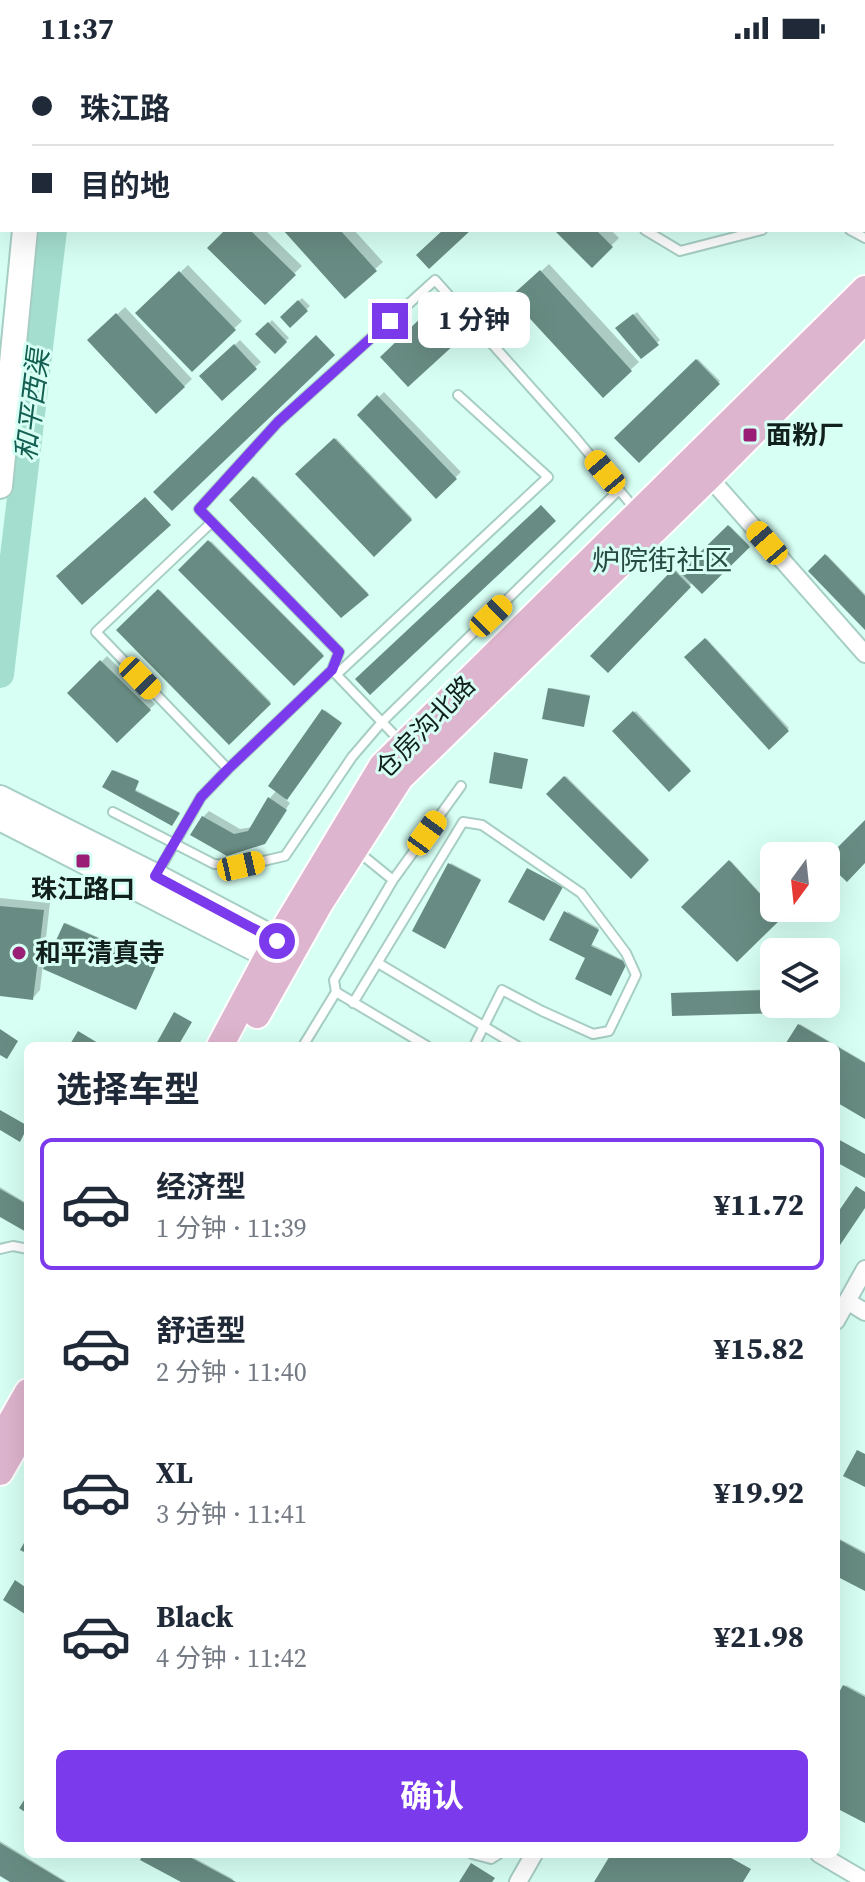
<!DOCTYPE html>
<html lang="zh">
<meta charset="utf-8">
<style>
:root{--surface:#fff;--page:#f2f2f3;--text:#1f2937;--muted:#747a83;--line:#e0e1e3;--accent:#7c3aed}
body{margin:0;font-family:"Source Serif 4","Noto Sans SC",serif;background:var(--page);color:var(--text);height:100vh;display:flex;flex-direction:column;font-size:30px;white-space:nowrap}
*{box-sizing:border-box;margin:0}
p{font-size:26px;color:var(--muted)}
.icon{flex:none;width:44px;height:44px;fill:none;stroke:currentColor;stroke-width:2;stroke-linecap:round;stroke-linejoin:round}
.map{position:relative;flex:1;overflow:hidden}
.drawer{position:absolute;left:24px;top:986px;width:816px;height:816px;display:flex;flex-direction:column;background:var(--surface);border-radius:12px;box-shadow:0 8px 32px #0002}
.drawer>*{flex:none}
.top-card{position:absolute;left:0px;top:0px;width:866px;height:176px;box-shadow:0 8px 32px #0002;display:grid;align-content:center;height:176px;padding:0 32px;background:var(--surface)}
.needle{width:52px;rotate:195deg}
.buttons{position:absolute;left:760px;top:786px;display:grid;gap:16px}
.buttons a{display:grid;place-items:center;width:80px;height:80px;border-radius:12px;background:var(--surface);box-shadow:0 8px 32px #0002;font-size:40px}
.end{position:absolute;width:36px;height:36px;margin:-18px;border:10px solid #7c3aed;background:#fff;box-shadow:0 0 0 4px #fff}
.from{border-radius:50%}
.bubble{position:absolute;height:56px;border-radius:12px;background:var(--surface);box-shadow:0 8px 32px #0002;font-size:26px;font-weight:700;line-height:56px;text-align:center}
.car{position:absolute;width:24px;height:48px;margin:-24px -12px;border-radius:10px;box-shadow:0 0 6px 2px #0007;background:linear-gradient(#f5c518 24%,#345 0 40%,#f5c518 0 76%,#345 0 86%,#f5c518 0)}
.top-card b{display:flex;align-items:center;gap:28px;height:76px;font-size:30px}
.top-card b+b{border-top:2px solid var(--line)}
.top-card i{width:20px;height:20px;background:var(--text)}
ul{padding:0;list-style:none}
li{display:flex;align-items:center;gap:24px;height:132px;margin:0 16px 12px;padding:0 16px;border:4px solid transparent;border-radius:12px}
li div{flex:1}
li b{display:block;font-size:30px}
li em{font-style:normal;font-weight:700}
li.on{border-color:var(--accent)}
li>.icon{width:72px;height:72px;stroke-width:1.5}
h2{padding:0 32px;font-size:36px;line-height:96px}
.button{display:flex;gap:16px;margin-top:auto;padding:16px 32px}
.button a{flex:1;height:92px;border-radius:12px;background:var(--accent);color:#fff;font-size:32px;font-weight:700;line-height:92px;text-align:center}
.status{display:flex;justify-content:space-between;align-items:center;height:56px;padding:0 40px;background:var(--surface);direction:ltr}
.status svg{height:22px;fill:currentColor}
.map>svg:first-child{display:block}
</style>
<div class="status"><b>11:37</b><svg viewBox="0 0 49 12"><path d="M0 12V9h3v3zM5 12V6h3v6zM10 12V3h3v9zM15 12V0h3v12zM26 1h20v11H26zM47 4h2v5h-2z"/></svg></div>
<div class="map">
<svg width="865" height="1826" viewBox="0 0 865 1826">
<rect width="100%" height="100%" fill="#d7fff4"/>
<path fill="#0003" d="M0,0H24V2H2V24L0,23Z
M158,0H253L251,2H156Z
M312,0H330L332,2H310Z
M358,0H399L401,2H360Z
M460,0H539L541,2H462Z
M606,0H655L657,2H604Z
M228,174H265L302,210L265,246Z
M285,174H354L383,206L345,240Z
M557,174H611L619,182L592,209Z
M549,208L639,306L603,339L513,241Z
M188,209L242,265L192,313L138,257Z
M302,242L310,250L290,269L282,261Z
M125,251L192,323L157,356L90,284Z
M433,253L459,281L408,329L382,301Z
M637,256L660,284L657,287L621,269Z
M272,264L289,282L275,295L258,278Z
M240,284L261,306L222,342L202,320Z
M698,303L720,325L639,404L617,382Z
M384,336L461,416L436,440L360,359Z
M336,382L412,462L374,498L298,418Z
M256,421L368,537L341,559L232,444Z
M730,470L749,489L702,536L693,526L608,614L593,599L676,514L681,519Z
M211,485L323,598L294,627L181,514Z
M827,499L865,538V571L811,515Z
M160,534L271,646L229,686L119,574Z
M707,583L789,672L769,691L686,601Z
M107,600L155,648L117,685L70,637Z
M551,632L590,639L584,668L550,633Z
M325,654L341,666L285,743L290,747L265,784L193,778L203,761L209,755L240,773L253,771L270,742L277,734Z
M636,655L690,713L669,733L615,675Z
M114,714L138,724L134,733L179,756L172,768L105,730Z
M566,720L648,802L631,820L549,738Z
M731,805L781,860L737,903L684,851Z
M451,807L481,823L446,889L415,875Z
M0,842L50,847L40,934L33,942L0,938Z
M567,855L599,872L591,888L627,906L611,937L588,901Z
M66,867L156,907L137,951L65,868Z
M774,933V948H780L779,955L673,937Z
M800,968L865,1006V1060L836,1044V990H787Z
M0,1131L28,1148V1175L0,1159Z
M836,1481L865,1496V1533L836,1518Z
M846,1629L865,1639V1765L836,1750V1646Z
M0,1785L67,1826H14L0,1817Z
M145,1798H187L233,1823L231,1826H185Z"/>
<g fill="none" stroke-linecap="round" stroke-linejoin="round">
<path stroke="#a4decf" stroke-width="28" d="M74,2V0
M0,618L53,174"/>
</g>
<path fill="#688c83" d="M225,174H250L296,219L265,249L207,192Z
M283,174H340L377,215L345,243Z
M443,174H471L429,213L416,199Z
M554,174H596L613,191L592,212Z
M540,214L632,315L603,342L510,241Z
M179,215L236,274L192,316L135,257Z
M298,244L308,255L290,272L280,261Z
M116,257L185,331L156,358L87,284Z
M426,257L455,288L408,331L380,301Z
M633,258L659,289L641,303L615,272Z
M268,266L287,286L275,298L255,278Z
M316,279L335,299L172,455L153,436Z
M234,288L257,313L222,345L199,320Z
M696,303L720,328L639,407L614,382Z
M377,339L457,423L436,443L357,359Z
M334,382L412,464L374,501L295,418Z
M253,420L369,539L341,562L229,444Z
M145,441L171,469L82,549L56,520Z
M541,449L556,465L370,639L355,623Z
M728,469L750,491L702,538L680,516Z
M208,484L324,600L294,630L178,514Z
M825,498L865,540V574L808,515Z
M673,513L691,531L608,617L590,600Z
M158,533L271,648L229,689L116,574Z
M705,582L789,675L769,694L684,601Z
M100,604L151,654L117,687L67,637Z
M548,632L590,640L584,671L542,663Z
M322,653L342,667L287,744L268,730Z
M633,655L691,715L669,736L612,675Z
M494,696L528,703L522,733L489,727Z
M112,714L139,725L135,735L180,757L172,770L102,731Z
M564,720L649,804L631,823L546,738Z
M268,741L287,754L265,788L227,800L190,779L202,760L234,778L248,775Z
M865,764V807L847,826L826,806V803Z
M729,804L782,862L737,906L681,851Z
M448,807L481,824L445,893L412,875Z
M527,812L563,831L544,865L508,846Z
M0,850L44,854L33,944L0,940Z
M564,855L599,874L591,890L627,907L611,940L575,923L585,902L549,884Z
M64,867L157,908L136,954L43,913Z
M774,934V948H780V957L672,960L671,937Z
M174,956L192,966L178,990H155Z
M798,968L836,990H784Z
M0,973L18,985L7,1003L0,999Z
M78,975L103,990H69Z
M836,990L865,1007V1063L836,1046Z
M0,1054L28,1070L20,1086L0,1074Z
M836,1082L865,1098V1122L836,1106Z
M856,1130L865,1136V1152L836,1195V1159Z
M0,1133L28,1149V1177L0,1161Z
M857,1394L865,1398V1431L843,1420Z
M28,1480V1498L20,1494Z
M836,1482L865,1498V1535L836,1520Z
M15,1524L28,1533V1560L3,1544Z
M843,1629L865,1641V1767L836,1752V1642Z
M28,1738V1758L19,1752Z
M0,1787L65,1826H10L0,1820Z
M143,1798H184L236,1826H181L140,1804Z
M611,1798H724L751,1813L743,1826H594Z
M471,1807L495,1822L492,1826H459Z"/>
<g fill="none" stroke-linecap="round" stroke-linejoin="round">
<g stroke="#a7cec4" stroke-width="12">
<path id="lane" d="M443,0L445,2
M645,174L680,195L762,174
M850,174L865,182
M212,466L96,576L228,713
M332,614L339,596L199,453L278,366L435,224L575,381L635,453
M337,618L548,421L458,339
M113,756L214,808L241,810L285,800L352,701L382,666L619,434
M356,794L393,824
M158,816L201,741L228,713L332,614L402,687
M378,907L517,990
M353,947L463,766L482,769L581,837L626,897L636,919L609,975L593,978L542,955L502,934L474,990
M303,990L336,936
M427,990L336,936L334,924L393,824L461,730
M0,1193L13,1190L28,1193
M472,1798L491,1803L499,1798"/>
</g>
<g stroke="#a7cec4" stroke-width="20">
<path id="street" d="M705,414L709,421L865,598
M847,1245L865,1256
M836,1265L865,1213
M819,1798L865,1825
M518,1826L534,1798"/>
</g>
<g stroke="#a7cec4" stroke-width="28">
<path id="secondary" d="M42,2L43,0
M0,430L25,174
M0,742L155,820L293,893
M0,762L285,908"/>
</g>
<g stroke="#fff" stroke-width="30">
<path id="primary" d="M257,959L320,847L400,722L709,421L865,264
M220,990L268,900L382,710L865,233
M0,1385L28,1336
M0,1416L26,1371"/>
</g>
<use href="#lane" stroke="#fff" stroke-width="8"/>
<use href="#street" stroke="#fff" stroke-width="16"/>
<use href="#secondary" stroke="#fff" stroke-width="24"/>
<use href="#primary" stroke="#deb5ce" stroke-width="26"/>
</g>
<g fill="none" stroke-linecap="round" stroke-linejoin="round">
<path stroke="#7c3aed" stroke-width="10" d="M277,885L155,820L201,741L228,713L332,614L339,596L199,453L278,366L390,265"/>
</g>
<g fill="#9a1e76" stroke="#d7fff4" stroke-width="3">
<rect x="742" y="371" width="16" height="16" rx="4"/>
<rect x="75" y="797" width="16" height="16" rx="4"/>
<circle cx="19" cy="897" r="8"/>
</g>
<g text-anchor="middle" dominant-baseline="central" stroke-width="6" stroke-linejoin="round" paint-order="stroke">
<g font-size="26" font-weight="bold" fill="#11201c" stroke="#d7fff4" text-anchor="start">
<text x="766" y="379">面粉厂</text>
<text x="83" y="833" text-anchor="middle">珠江路口</text>
<text x="35" y="897">和平清真寺</text>
</g>
<g font-size="26" fill="#11201c" stroke="#d7fff4">
<text transform="translate(425 671) rotate(-46)">仓房沟北路</text>
</g>
<g font-size="28" font-style="italic" fill="#135f51" stroke="#d7fff4">
<text transform="translate(32 349) rotate(-83)">和平西渠</text>
</g>
<g font-size="28" fill="#274a42" stroke="#d7fff4">
<text x="662" y="504">炉院街社区</text>
</g>
</g>
</svg>
<div class="buttons">
<a><svg class="needle" viewBox="-14 -14 28 28"><path d="M0-13l5 13h-10z" fill="#e53935"/><path d="M0 13l5-13h-10z" fill="#747a83"/></svg></a>
<a><svg class="icon" aria-label="layers" viewBox="0 0 24 24"><path d="M12 4l9 5-9 5-9-5zM3 14l9 5 9-5"/></svg></a>
</div>
<i class="end from" style="left:277px;top:885px"></i>
<i class="end" style="left:390px;top:265px"></i>
<div class="bubble" style="left:418px;top:236px;width:112px">1 分钟</div>
<i class="car" style="left:605px;top:416px;rotate:320deg"></i>
<i class="car" style="left:767px;top:487px;rotate:319deg"></i>
<i class="car" style="left:491px;top:560px;rotate:46deg"></i>
<i class="car" style="left:140px;top:622px;rotate:136deg"></i>
<i class="car" style="left:427px;top:777px;rotate:36deg"></i>
<i class="car" style="left:241px;top:810px;rotate:77deg"></i>
<div class="top-card">
<b><i class="from"></i>珠江路</b>
<b><i></i>目的地</b>
</div>
<section class="drawer">
<h2>选择车型</h2>
<ul>
<li class="on"><svg class="icon" aria-label="car" viewBox="0 0 24 24"><path d="M5 17H2v-5l4-1 3-4h7l3 4 3 1v5h-3M9 17h6M6 11h13"/><circle cx="7" cy="17" r="2"/><circle cx="17" cy="17" r="2"/></svg><div><b>经济型</b><p>1 分钟 · 11:39</p></div><em>¥11.72</em></li>
<li><svg class="icon" aria-label="car" viewBox="0 0 24 24"><path d="M5 17H2v-5l4-1 3-4h7l3 4 3 1v5h-3M9 17h6M6 11h13"/><circle cx="7" cy="17" r="2"/><circle cx="17" cy="17" r="2"/></svg><div><b>舒适型</b><p>2 分钟 · 11:40</p></div><em>¥15.82</em></li>
<li><svg class="icon" aria-label="car" viewBox="0 0 24 24"><path d="M5 17H2v-5l4-1 3-4h7l3 4 3 1v5h-3M9 17h6M6 11h13"/><circle cx="7" cy="17" r="2"/><circle cx="17" cy="17" r="2"/></svg><div><b>XL</b><p>3 分钟 · 11:41</p></div><em>¥19.92</em></li>
<li><svg class="icon" aria-label="car" viewBox="0 0 24 24"><path d="M5 17H2v-5l4-1 3-4h7l3 4 3 1v5h-3M9 17h6M6 11h13"/><circle cx="7" cy="17" r="2"/><circle cx="17" cy="17" r="2"/></svg><div><b>Black</b><p>4 分钟 · 11:42</p></div><em>¥21.98</em></li>
</ul>
<div class="button"><a>确认</a></div>
</section>
</div>
